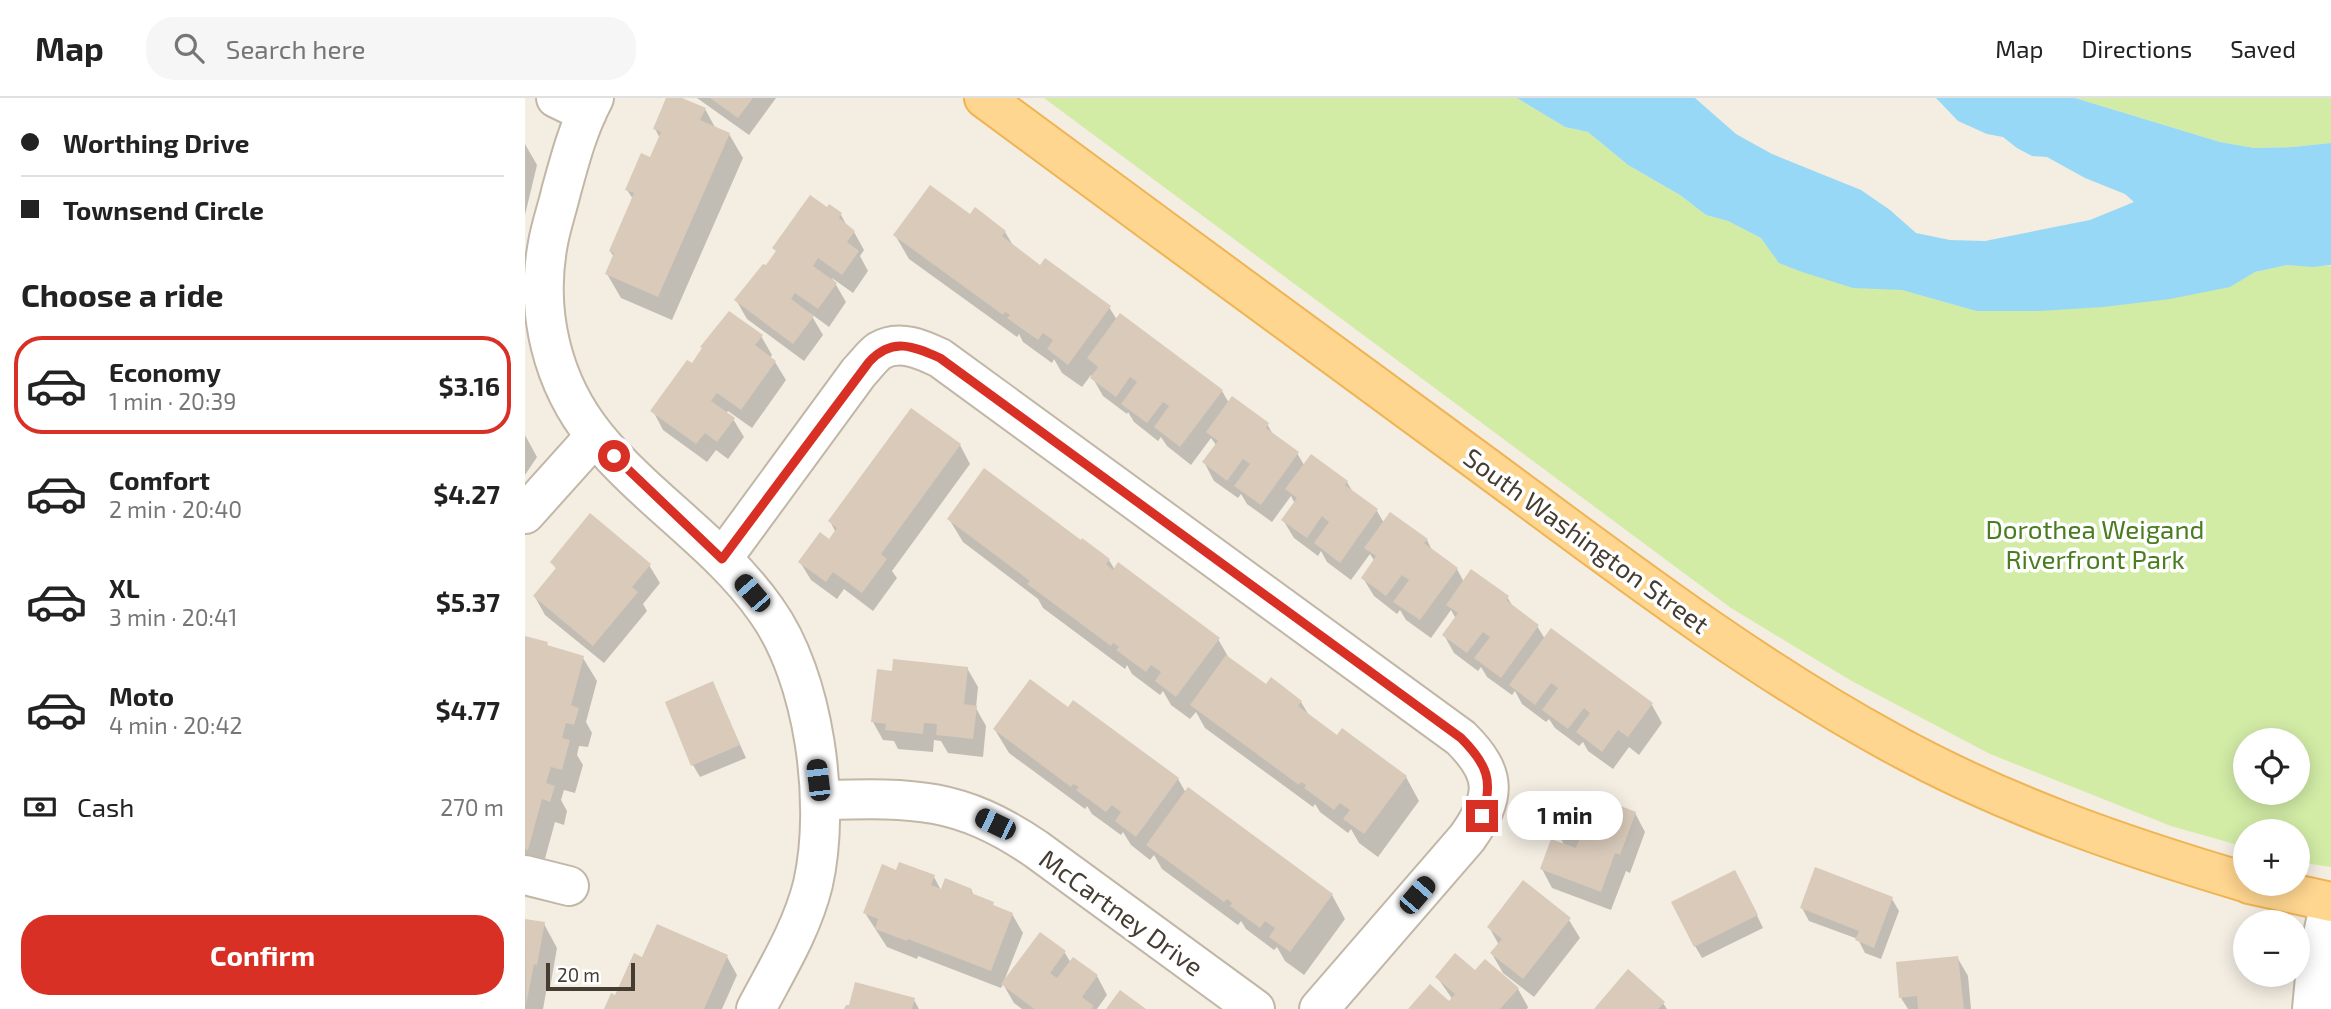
<!DOCTYPE html>
<meta charset="utf-8">
<style>
:root{--surface:#fff;--page:#f6f6f6;--text:#222;--muted:#767676;--line:#e0e0e0;--accent:#d93025}
body{margin:0;font-family:"Exo 2",sans-serif;background:var(--page);color:var(--text);height:100vh;display:flex;flex-direction:column;font-size:26px;white-space:nowrap}
*{box-sizing:border-box;margin:0}
p{font-size:23px;color:var(--muted)}
.icon{flex:none;width:38px;height:38px;fill:none;stroke:currentColor;stroke-width:2;stroke-linecap:round;stroke-linejoin:round}
.map{position:relative;flex:1;overflow:hidden}
.drawer{display:flex;flex-direction:column;background:var(--surface);width:525px}
.drawer>*{flex:none}
.top-card{display:grid;align-content:center;height:154px;padding:0 21px;background:var(--surface)}
.tools{position:absolute;left:1708px;top:630px;display:grid;gap:14px}
.tools a{display:grid;place-items:center;width:77px;height:77px;border-radius:50%;background:var(--surface);box-shadow:0 4px 18px #0003;font-size:35px}
.scale{position:absolute;left:21px;bottom:18px;width:89px;box-sizing:border-box;padding-left:7px;border:4px solid #453c32;border-top:0;font-size:19px;line-height:24px;white-space:nowrap;color:#453c32;-webkit-text-stroke:5px #fff;paint-order:stroke}
.end{position:absolute;width:32px;height:32px;margin:-16px;border:9px solid #d93025;background:#fff;box-shadow:0 0 0 4px #fff}
.from{border-radius:50%}
.bubble{position:absolute;height:49px;border-radius:24px;background:var(--surface);box-shadow:0 4px 18px #0003;font-size:23px;font-weight:700;line-height:49px;text-align:center}
.car{position:absolute;width:21px;height:42px;margin:-21px -10px;border-radius:9px;box-shadow:0 0 5px 2px #0007;background:linear-gradient(#222 24%,#8ab4d8 0 40%,#222 0 76%,#8ab4d8 0 86%,#222 0)}
.top-card b{display:flex;align-items:center;gap:24px;height:66px;font-size:26px}
.top-card b+b{border-top:2px solid var(--line)}
.top-card i{width:18px;height:18px;background:var(--text)}
ul{padding:0;list-style:none}
li{display:flex;align-items:center;gap:21px;height:98px;margin:0 14px 10px;padding:0 7px;border:4px solid transparent;border-radius:28px}
li div{flex:1}
li b{display:block;font-size:26px}
li em{font-style:normal;font-weight:700}
li.current{border-color:var(--accent)}
li>.icon{width:63px;height:63px;stroke-width:1.5}
h2{padding:0 21px;font-size:32px;line-height:84px}
.pay{display:flex;align-items:center;gap:18px;height:77px;padding:0 21px;font-size:26px}
.pay p{margin-inline-start:auto}
.primary-button{display:flex;gap:14px;margin-top:auto;padding:14px 21px}
.primary-button a{flex:1;height:80px;border-radius:28px;background:var(--accent);color:#fff;font-size:28px;font-weight:700;line-height:80px;text-align:center}
header{display:flex;align-items:center;gap:42px;box-sizing:border-box;height:98px;padding:0 35px;background:var(--surface);border-bottom:2px solid var(--line)}
header strong{font-size:33px}
nav{display:flex;gap:38px;margin-inline-start:auto;font-size:24px}
.search{width:490px;height:63px;background:var(--page);display:flex;align-items:center;gap:18px;box-sizing:border-box;padding:0 24px;border-radius:28px;color:var(--muted);font-size:26px}
main{display:flex;flex:1;min-height:0}
.map>svg:first-child{display:block}
</style>
<header>
<strong>Map</strong>
<div class="search"><svg class="icon" aria-label="search" viewBox="0 0 24 24"><circle cx="10" cy="10" r="6"/><path d="M15 15l6 6"/></svg>Search here</div>
<nav><a>Map</a><a>Directions</a><a>Saved</a></nav>
</header>
<main>
<section class="drawer">
<div class="top-card">
<b><i class="from"></i>Worthing Drive</b>
<b><i></i>Townsend Circle</b>
</div>
<h2>Choose a ride</h2>
<ul>
<li class="current"><svg class="icon" aria-label="car" viewBox="0 0 24 24"><path d="M5 17H2v-5l4-1 3-4h7l3 4 3 1v5h-3M9 17h6M6 11h13"/><circle cx="7" cy="17" r="2"/><circle cx="17" cy="17" r="2"/></svg><div><b>Economy</b><p>1 min · 20:39</p></div><em>$3.16</em></li>
<li><svg class="icon" aria-label="car" viewBox="0 0 24 24"><path d="M5 17H2v-5l4-1 3-4h7l3 4 3 1v5h-3M9 17h6M6 11h13"/><circle cx="7" cy="17" r="2"/><circle cx="17" cy="17" r="2"/></svg><div><b>Comfort</b><p>2 min · 20:40</p></div><em>$4.27</em></li>
<li><svg class="icon" aria-label="car" viewBox="0 0 24 24"><path d="M5 17H2v-5l4-1 3-4h7l3 4 3 1v5h-3M9 17h6M6 11h13"/><circle cx="7" cy="17" r="2"/><circle cx="17" cy="17" r="2"/></svg><div><b>XL</b><p>3 min · 20:41</p></div><em>$5.37</em></li>
<li><svg class="icon" aria-label="car" viewBox="0 0 24 24"><path d="M5 17H2v-5l4-1 3-4h7l3 4 3 1v5h-3M9 17h6M6 11h13"/><circle cx="7" cy="17" r="2"/><circle cx="17" cy="17" r="2"/></svg><div><b>Moto</b><p>4 min · 20:42</p></div><em>$4.77</em></li>
</ul>
<div class="pay"><svg class="icon" aria-label="cash" viewBox="0 0 24 24"><path d="M3 7h18v10H3z"/><circle cx="12" cy="12" r="2"/></svg>Cash<p>270 m</p></div>
<div class="primary-button"><a>Confirm</a></div>
</section>
<div class="map">
<svg width="1806" height="911" viewBox="0 0 1806 911">
<rect width="100%" height="100%" fill="#f3ede2"/>
<path fill="#d2eca6" fill-rule="evenodd" d="M519,0H992L1040,29L1063,34L1103,67L1155,97L1181,117L1203,123L1236,140L1255,165L1274,173L1377,192L1451,213L1704,189L1730,174L1762,167L1806,168V769L1773,764V733H1720V749L1646,728L1465,656L1325,582L1206,510ZM1720,642H1773V695H1720Z
M1550,0H1806V45L1768,49L1729,50L1695,44Z"/>
<path fill="#97d8f7" d="M992,0H1170L1211,36L1247,56L1336,92L1365,112L1391,135L1425,142L1460,143L1565,122L1609,104L1600,96L1560,80L1522,59L1507,58L1492,50L1478,39L1462,36L1433,23L1411,0H1550L1695,44L1729,50L1768,49L1806,45V167L1787,169L1762,167L1730,174L1705,189L1645,201L1578,209L1515,213H1451L1377,192L1328,190L1274,173L1254,165L1236,140L1203,123L1181,117L1155,97L1103,67L1063,34L1040,29Z"/>
<path fill="#0003" d="M143,0H153L180,11L191,31L204,36L218,60L147,222L96,200L82,176L89,159L85,153L108,101L102,92L126,61L135,40L130,31Z
M172,0H251L224,37Z
M0,46L12,67L0,117Z
M302,112L316,117L323,130L329,134L339,152L335,158L343,173L328,195L307,180L321,204L304,229L285,215L298,237L279,263L222,221L211,202L241,170Z
M445,118L480,134L489,149L516,169L584,209L592,222L697,293L704,305L742,326L749,338L772,355L779,367L822,384L829,396L852,413L859,425L902,442L908,454L932,471L939,484L982,499L989,510L1012,528L1020,541L1127,607L1137,625L1114,657L1104,649L1088,671L1063,653L1058,644L1054,648L1030,630L1024,621L1021,624L997,606L990,593L987,597L962,579L956,569L953,573L929,555L919,537L931,521L926,512L906,540L881,522L875,512L872,516L849,498L838,480L850,464L845,456L826,482L802,464L796,453L793,458L769,440L758,422L770,406L766,398L747,424L722,406L716,396L713,400L689,383L679,364L691,347L686,340L666,367L642,348L636,339L633,343L609,324L603,314L602,316L578,298L566,277L557,289L537,275L529,261L527,265L498,244L494,236L492,239L384,161L370,137Z
M236,238L247,257L245,260L250,264L261,282L227,330L203,313L201,315L208,321L219,339L203,361L191,352L182,364L138,332L128,313L167,267Z
M0,337L12,359L0,377Z
M435,347L445,366L367,473L372,480L348,513L319,491L312,501L286,482L275,464L305,443L311,435L305,423Z
M424,421L556,445L584,462L590,472L693,541L705,562L741,588L776,604L785,619L812,639L881,679L894,703L853,759L834,745L826,731L823,735L795,714L790,706L788,709L680,630L671,614L665,621L646,607L638,593L635,597L607,576L602,567L600,571L518,510L513,501L438,444Z
M27,464L124,467L135,485L118,506L122,513L79,565L20,517L10,499L32,472Z
M0,539L22,546L24,550L58,560L72,583L61,624L67,635L63,649L54,648L52,657L58,667L50,695L39,692L36,702L42,713L39,727L30,724L16,775L0,770Z
M442,570L453,589L451,610L461,628L458,659L423,655L416,643L409,642L408,654L373,651L369,643L358,642L348,624L368,575Z
M188,586L221,660L175,679L168,667Z
M549,605L653,681L661,695L807,797L820,821L779,877L760,863L752,849L749,852L721,831L716,823L713,827L637,771L629,757L625,762L606,747L598,734L596,737L567,716L562,708L560,711L484,655L470,632L544,611Z
M1066,715H1110L1120,734L1105,775L1101,773L1086,812L1027,790L1017,771L1040,748L1031,733Z
M372,774L409,779L417,794L446,792L450,799L487,816L498,835L479,883L540,855L546,865L572,878L582,897L572,911H497L489,905L478,886L476,890L393,858L392,861L362,849L340,815Z
M1217,786L1238,830L1177,860L1170,848Z
M1367,801L1374,813L1356,861L1340,855L1333,841L1284,823L1277,810Z
M1044,822L1055,840L1009,899L978,875L967,856L974,847L964,829Z
M0,823L19,826L32,850L25,890L22,889L18,911H0Z
M202,859L212,877L197,911H81L118,861Z
M1432,859L1443,878L1446,911H1383L1376,900Z
M950,874L993,891L1003,909L1002,911H886L925,905L928,902L912,879Z
M389,902L394,911H321Z
M1138,905L1142,911H1071Z"/>
<path fill="#d9caba" d="M141,0H157L181,10L175,22L205,35L133,199L80,176L89,155L84,153L109,95L100,92L116,55L125,59L136,34L128,31Z
M185,0H228L213,20Z
M405,87L445,116L450,109L481,133L477,138L515,167L520,160L586,208L543,267L522,251L528,242L518,235L513,242L482,220L485,217L480,214L478,217L368,137Z
M285,97L302,109L304,106L317,115L314,120L330,133L322,144L334,153L317,177L293,160L288,168L312,185L293,211L270,195L266,201L289,218L268,246L209,202L238,166L241,167L251,153L247,150Z
M204,213L238,237L230,247L251,263L216,312L192,295L186,303L210,320L192,344L180,335L171,346L125,313L162,262L167,265L177,250L175,249Z
M595,215L698,292L655,349L629,329L644,308L638,304L622,325L596,306L612,284L605,279L591,299L565,280L573,269L562,260Z
M707,298L744,325L741,330L774,354L736,407L709,388L725,366L718,361L702,383L677,364L693,343L681,334Z
M386,310L436,346L356,456L362,461L337,495L308,474L301,484L273,464L295,434L304,441L312,430L303,423Z
M786,356L823,383L820,387L853,411L815,465L789,445L804,424L797,418L782,440L756,422L772,400L760,391Z
M459,370L556,442L557,440L585,461L581,466L588,472L593,464L695,540L651,599L630,583L636,574L626,567L621,574L591,552L594,549L588,545L586,548L502,486L505,483L422,421Z
M865,414L903,441L899,445L933,470L895,522L868,504L884,482L877,477L861,498L836,480L851,458L839,450Z
M65,415L126,466L107,489L113,494L68,548L8,498L31,470L25,464Z
M946,471L984,498L981,502L1014,527L976,580L949,560L965,539L958,534L942,555L917,537L933,515L921,507Z
M1026,530L1128,605L1103,639L1093,632L1077,654L1051,634L1065,615L1059,610L1043,631L1017,612L1033,590L1026,585L1010,607L984,587Z
M0,538L23,544L22,547L59,558L46,607L54,610L49,627L41,625L37,640L45,642L37,672L26,669L21,685L30,688L25,704L17,701L3,752L0,751Z
M701,557L741,586L746,579L777,603L773,608L812,637L817,630L882,678L839,736L818,721L825,712L815,705L809,712L779,690L781,687L776,684L774,687L665,607Z
M368,561L443,569L439,606L452,608L448,641L411,637L412,626L399,625L398,636L360,632L361,626L346,624L352,571L367,573Z
M505,581L543,609L548,602L654,680L611,739L590,723L596,714L587,707L581,714L551,692L554,689L548,686L546,689L468,631Z
M188,583L215,647L166,668L140,604Z
M663,689L808,796L765,854L744,839L750,830L740,823L735,830L705,808L707,805L702,801L699,804L621,747Z
M1070,698L1111,714L1095,757L1090,755L1076,794L1015,771L1026,741L1051,750L1054,742L1029,733L1040,703L1065,712Z
M374,764L410,777L406,787L416,791L420,780L447,791L446,795L469,804L468,807L488,815L466,873L383,841L382,843L350,831L353,821L338,815L357,766L371,772Z
M1290,769L1368,799L1349,850L1330,842L1334,833L1275,810Z
M1210,772L1233,817L1169,849L1146,804Z
M998,782L1046,820L998,881L965,855L977,841L962,829Z
M0,821L20,824L12,867L9,866L1,907Z
M132,826L203,857L179,911H79L86,895L90,897L109,855L117,859Z
M515,834L541,853L525,875L532,880L548,859L573,877L557,899L569,908L566,911H509L476,886Z
M930,855L950,872L960,861L994,890L975,911H883L905,886L924,903L930,896L910,879Z
M1433,858L1439,911H1393L1392,898L1374,900L1371,864Z
M1103,871L1140,904L1133,911H1069Z
M330,884L390,900L387,911H319L321,907H324Z
M595,892L621,911H581Z"/>
<g fill="none" stroke-linecap="round" stroke-linejoin="round">
<g stroke="#c2b7a7" stroke-width="42">
<path id="minor" d="M31,0L62,15
M69,0C53,30 45,61 36,94C32,111 26,128 23,145C10,214 27,285 71,339C122,402 194,445 241,512C290,580 306,706 288,786C277,831 252,871 231,911
M0,416L70,338
M197,461L334,274C340,268 347,258 354,253C374,241 396,251 415,260L936,640C973,677 971,699 942,740L794,911
M296,702C387,700 433,698 511,751L730,911
M0,777L44,788
M1787,911L1791,869L1805,804"/>
</g>
<g stroke="#efb454" stroke-width="42">
<path id="major" d="M459,0C616,116 774,232 931,347C1072,450 1211,560 1365,644C1477,706 1598,748 1720,784
M1724,786L1806,804"/>
</g>
<use href="#minor" stroke="#fff" stroke-width="38"/>
<use href="#major" stroke="#ffd68f" stroke-width="38"/>
</g>
<g fill="none" stroke-linecap="round" stroke-linejoin="round">
<path stroke="#d93025" stroke-width="9" d="M89,358L197,461L344,264C367,239 388,248 415,260L936,640C962,666 969,683 957,718"/>
</g>
<g text-anchor="middle" dominant-baseline="central" stroke-width="7" stroke-linejoin="round" paint-order="stroke">
<g font-size="26" fill="#4a7c20" stroke="#fff">
<text x="1570" y="430">Dorothea Weigand<tspan x="1570" dy="30">Riverfront Park</tspan></text>
</g>
<g font-size="26" fill="#453c32" stroke="#fff">
<text transform="translate(1062 442) rotate(36)">South Washington Street</text>
<text transform="translate(597 814) rotate(36)">McCartney Drive</text>
</g>
</g>
</svg>
<div class="tools">
<a><svg class="icon" aria-label="locate" viewBox="0 0 24 24"><circle cx="12" cy="12" r="6"/><path d="M12 2v4M12 18v4M2 12h4M18 12h4"/></svg></a>
<a>+</a>
<a>−</a>
</div>
<div class="scale">20 m</div>
<i class="end from" style="left:89px;top:358px"></i>
<i class="end" style="left:957px;top:718px"></i>
<div class="bubble" style="left:982px;top:693px;width:116px">1 min</div>
<i class="car" style="left:227px;top:495px;rotate:319deg"></i>
<i class="car" style="left:293px;top:682px;rotate:353deg"></i>
<i class="car" style="left:470px;top:726px;rotate:296deg"></i>
<i class="car" style="left:892px;top:797px;rotate:41deg"></i>
</div>
</main>
